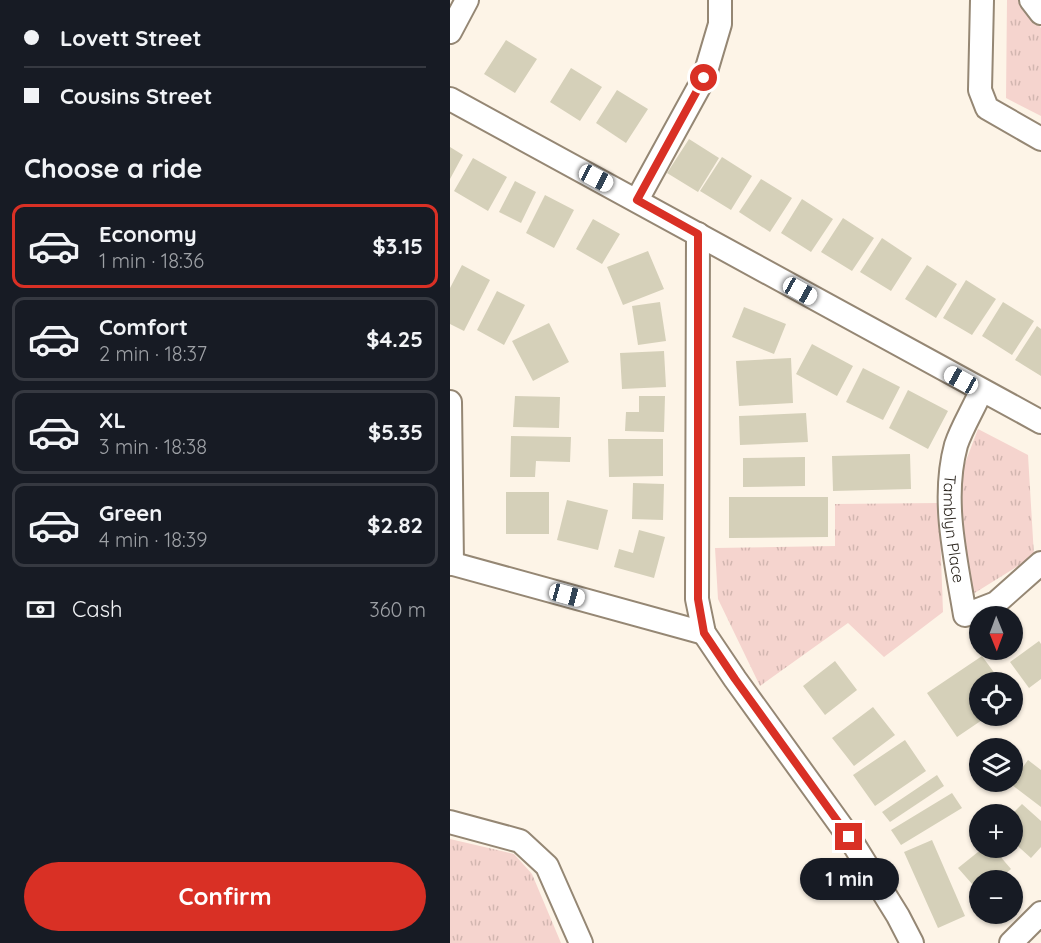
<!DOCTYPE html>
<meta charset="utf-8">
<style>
:root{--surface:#171b24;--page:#242831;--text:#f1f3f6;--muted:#9ea1a6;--line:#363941;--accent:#d93025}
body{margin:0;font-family:Quicksand,sans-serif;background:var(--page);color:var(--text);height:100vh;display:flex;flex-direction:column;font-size:22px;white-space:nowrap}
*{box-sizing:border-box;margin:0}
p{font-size:20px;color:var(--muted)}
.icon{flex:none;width:33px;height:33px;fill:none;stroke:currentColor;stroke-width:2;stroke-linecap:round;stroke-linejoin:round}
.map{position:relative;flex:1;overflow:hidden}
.panel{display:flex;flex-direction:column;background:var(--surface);width:450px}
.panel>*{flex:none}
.guide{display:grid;align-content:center;height:132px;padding:0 24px;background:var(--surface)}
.needle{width:39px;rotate:179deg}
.buttons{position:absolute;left:519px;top:606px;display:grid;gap:12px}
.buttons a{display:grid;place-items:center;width:54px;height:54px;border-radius:50%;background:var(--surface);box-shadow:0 2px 4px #0004;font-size:30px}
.end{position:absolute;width:27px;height:27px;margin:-14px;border:8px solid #d93025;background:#fff;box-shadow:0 0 0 3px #fff}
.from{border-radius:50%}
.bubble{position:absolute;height:42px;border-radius:21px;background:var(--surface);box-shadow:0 2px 4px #0004;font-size:20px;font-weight:800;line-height:42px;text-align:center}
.car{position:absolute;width:18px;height:36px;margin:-18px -9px;border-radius:8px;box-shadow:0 0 4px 2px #0007;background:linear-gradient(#fff 24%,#345 0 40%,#fff 0 76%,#345 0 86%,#fff 0)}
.guide b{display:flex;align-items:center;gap:21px;height:57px;font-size:22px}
.guide b+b{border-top:2px solid var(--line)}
.guide i{width:15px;height:15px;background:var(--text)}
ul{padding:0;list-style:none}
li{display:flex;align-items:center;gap:18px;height:84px;margin:0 12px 9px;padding:0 12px;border:3px solid var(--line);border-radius:12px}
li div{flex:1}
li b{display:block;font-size:22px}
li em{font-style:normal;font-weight:800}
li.current{border-color:var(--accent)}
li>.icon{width:54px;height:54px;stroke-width:1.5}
h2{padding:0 24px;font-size:27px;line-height:72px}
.pay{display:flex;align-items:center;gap:15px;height:66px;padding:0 24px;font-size:22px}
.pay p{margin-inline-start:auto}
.cta{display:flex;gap:12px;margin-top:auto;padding:12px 24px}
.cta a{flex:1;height:69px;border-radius:36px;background:var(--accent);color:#fff;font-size:24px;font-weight:800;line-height:69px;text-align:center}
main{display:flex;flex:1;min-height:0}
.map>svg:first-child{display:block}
</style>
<main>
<section class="panel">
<div class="guide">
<b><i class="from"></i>Lovett Street</b>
<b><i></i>Cousins Street</b>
</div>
<h2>Choose a ride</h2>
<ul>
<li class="current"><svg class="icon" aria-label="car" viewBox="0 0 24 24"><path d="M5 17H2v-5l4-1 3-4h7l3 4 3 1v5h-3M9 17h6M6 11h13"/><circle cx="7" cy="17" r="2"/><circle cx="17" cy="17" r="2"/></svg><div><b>Economy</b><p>1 min · 18:36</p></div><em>$3.15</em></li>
<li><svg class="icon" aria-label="car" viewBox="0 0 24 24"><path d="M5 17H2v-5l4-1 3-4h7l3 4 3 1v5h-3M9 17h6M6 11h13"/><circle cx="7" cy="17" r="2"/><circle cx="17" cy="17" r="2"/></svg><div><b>Comfort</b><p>2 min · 18:37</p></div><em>$4.25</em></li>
<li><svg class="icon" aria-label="car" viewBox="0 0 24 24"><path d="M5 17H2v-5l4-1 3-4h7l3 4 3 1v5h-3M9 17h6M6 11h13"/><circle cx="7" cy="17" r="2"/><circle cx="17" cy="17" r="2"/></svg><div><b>XL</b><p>3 min · 18:38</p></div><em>$5.35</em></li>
<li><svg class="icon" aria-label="car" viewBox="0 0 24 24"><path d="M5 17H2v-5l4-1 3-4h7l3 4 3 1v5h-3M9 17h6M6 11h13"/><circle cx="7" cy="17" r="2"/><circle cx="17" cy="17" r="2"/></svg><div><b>Green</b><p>4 min · 18:39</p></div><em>$2.82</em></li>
</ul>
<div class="pay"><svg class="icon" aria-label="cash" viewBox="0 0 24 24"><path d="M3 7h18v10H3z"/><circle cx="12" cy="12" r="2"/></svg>Cash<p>360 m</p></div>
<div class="cta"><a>Confirm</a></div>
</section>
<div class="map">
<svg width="591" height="943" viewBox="0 0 591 943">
<defs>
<pattern id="park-tufts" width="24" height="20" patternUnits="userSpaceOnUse" patternTransform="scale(1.5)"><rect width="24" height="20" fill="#f5d4ce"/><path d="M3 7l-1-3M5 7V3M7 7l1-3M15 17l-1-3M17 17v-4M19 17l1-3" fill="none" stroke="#d2b6b0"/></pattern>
</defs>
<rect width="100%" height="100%" fill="#fdf4e7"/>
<path fill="url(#park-tufts)" d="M557,0H572L591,28V116L556,98Z
M528,429L578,455L584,556L523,594L506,487Z
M489,503L493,612L434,657L398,623L310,686L268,599L265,548L385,546V504Z
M0,839L64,854L82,874L111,943H0Z"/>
<path fill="#d5d0b9" d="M56,40L87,59L65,93L34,74Z
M121,68L152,87L130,121L100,102Z
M167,90L198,109L176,143L146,123Z
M239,139L269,158L248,192L217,173Z
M0,147L13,155L0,179Z
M272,157L302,176L281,210L250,191Z
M23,158L57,177L38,211L4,191Z
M311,179L342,198L320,232L289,212Z
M65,181L86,192L71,223L49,212Z
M95,195L124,210L104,248L76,233Z
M352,199L383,219L361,252L331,233Z
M393,218L424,238L402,271L371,252Z
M143,219L170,234L152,264L126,249Z
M432,238L462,258L441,291L410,272Z
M198,251L214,289L173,305L157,267Z
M12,265L40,280L14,331L0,324V288Z
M477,265L507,284L486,318L455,299Z
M516,280L546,299L522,335L493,318Z
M47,291L75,305L54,345L27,330Z
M210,302L216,341L188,345L182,306Z
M553,302L584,321L562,355L532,336Z
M294,307L336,324L324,354L282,337Z
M99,323L119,362L83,381L62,341Z
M587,326L591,329V376L565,360Z
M362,344L403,366L387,396L346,374Z
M214,351L216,387L172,389L170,353Z
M341,358L343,403L289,406L286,361Z
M413,368L450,387L433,420L396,402Z
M458,390L498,411L478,449L439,428Z
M65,396L110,397L109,428L63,427Z
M189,396H215L214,432L175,431L176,412H189Z
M356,413L358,442L290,445L289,416Z
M61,436L121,437L120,462L86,461L85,477H60Z
M158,439H213V476L159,477Z
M460,454L461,489L383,491L382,456Z
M355,457V486L293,487V458Z
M183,483L214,484L213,520L182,519Z
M56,492H99V534H56Z
M279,497H378V537L279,538Z
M117,500L158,510L148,550L107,540Z
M189,530L215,537L204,578L164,567L169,549L183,553Z
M589,641L591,644V679L579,688L560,662Z
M532,656L551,682H530V716H538L507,737L477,693Z
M385,661L407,690L375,715L353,686Z
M423,707L445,735L404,766L382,738Z
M455,740L476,771L425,806L403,775Z
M578,760L591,770V807L558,782H562Z
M487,775L494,786L440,822L432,812Z
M502,793L512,808L451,845L441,830Z
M572,804L591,821V847L581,858L562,841V814Z
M482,840L515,916L488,928L454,852Z
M533,848H543L561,869L548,880H530V893L508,868Z"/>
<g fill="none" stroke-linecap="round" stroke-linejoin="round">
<g stroke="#958774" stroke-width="26">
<g id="minor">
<path d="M532,0L530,90L537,108L591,139"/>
<path d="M581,0L591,13"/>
<path d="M0,32L17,0"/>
<path d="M0,99L591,422"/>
<path d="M187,200L254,78L270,24V0"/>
<path d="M248,234L247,599L254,633L285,679L399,837L448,916L462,943"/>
<path id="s1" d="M531,391C524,408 512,427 506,445C491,500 506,560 515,615L546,603L591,563"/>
<path d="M0,402L2,564"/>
<path d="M0,563L254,633"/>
<path d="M0,822L70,841L97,866L131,943"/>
<path d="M561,943L591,913"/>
</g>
</g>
<use href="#minor" stroke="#fff" stroke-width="22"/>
</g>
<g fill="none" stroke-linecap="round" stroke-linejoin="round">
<path stroke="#d93025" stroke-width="8" d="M254,78L187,200L248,234V599L254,633L285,679L399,837"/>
</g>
<g text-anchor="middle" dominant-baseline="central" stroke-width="5" stroke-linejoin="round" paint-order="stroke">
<g font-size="16" fill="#2b251e" stroke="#fff">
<text stroke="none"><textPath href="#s1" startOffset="144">Tamblyn Place</textPath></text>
</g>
</g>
</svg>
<div class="buttons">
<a><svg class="needle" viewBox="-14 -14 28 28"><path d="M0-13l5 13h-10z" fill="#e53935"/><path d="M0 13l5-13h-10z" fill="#9ea1a6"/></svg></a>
<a><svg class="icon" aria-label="locate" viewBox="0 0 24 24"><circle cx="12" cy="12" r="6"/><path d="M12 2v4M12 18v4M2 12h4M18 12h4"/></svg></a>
<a><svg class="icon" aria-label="layers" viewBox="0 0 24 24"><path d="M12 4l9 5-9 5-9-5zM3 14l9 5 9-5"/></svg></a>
<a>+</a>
<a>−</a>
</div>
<i class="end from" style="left:254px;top:78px"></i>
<i class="end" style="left:399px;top:837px"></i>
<div class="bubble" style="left:350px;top:858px;width:99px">1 min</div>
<i class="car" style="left:146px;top:178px;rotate:118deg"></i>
<i class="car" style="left:350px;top:291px;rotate:119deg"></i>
<i class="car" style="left:511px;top:380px;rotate:299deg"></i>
<i class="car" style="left:117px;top:595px;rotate:105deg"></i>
</div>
</main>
